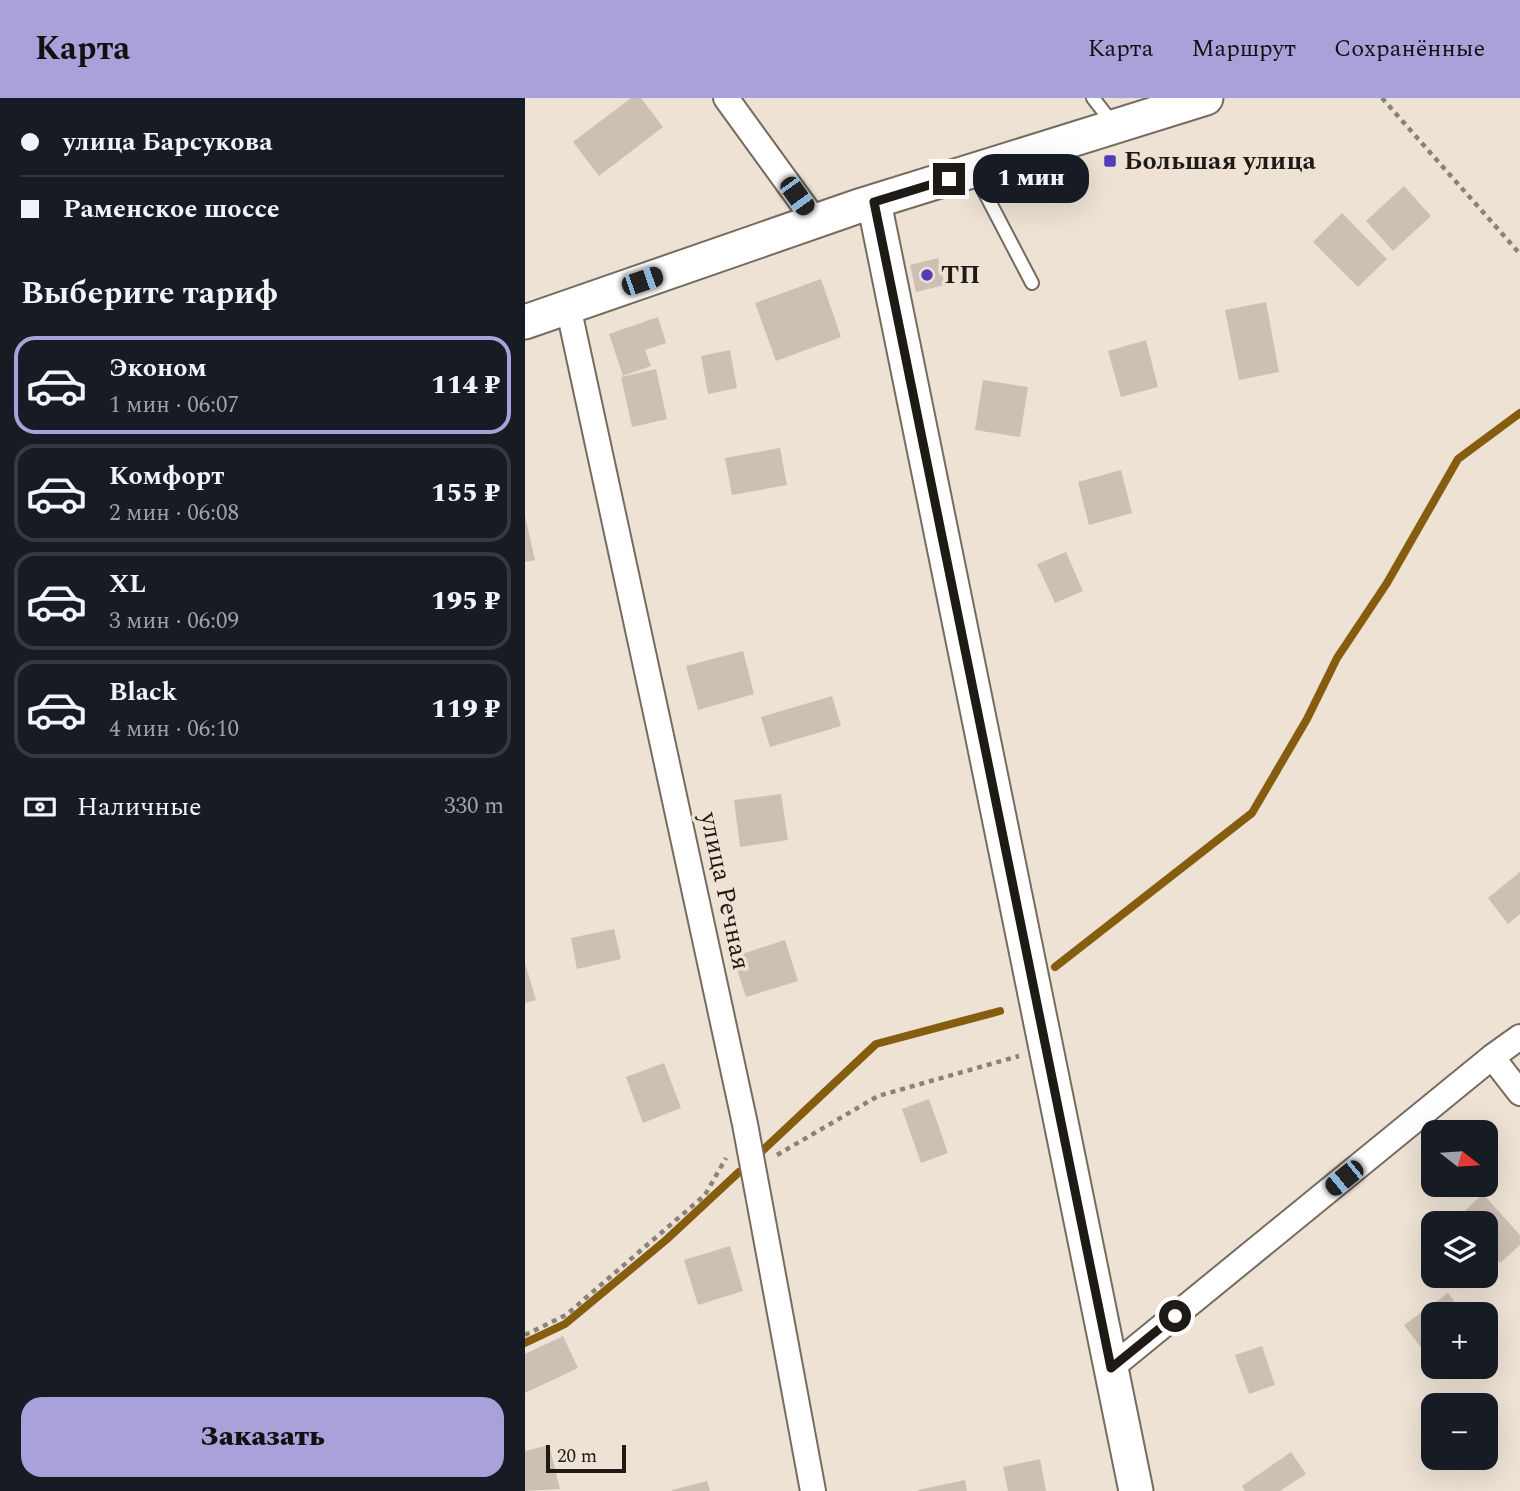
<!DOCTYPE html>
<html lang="ru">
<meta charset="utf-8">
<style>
:root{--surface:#171b24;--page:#20242c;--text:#f1f3f6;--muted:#9ea1a6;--line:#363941;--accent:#a9a1d9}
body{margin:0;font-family:Spectral,serif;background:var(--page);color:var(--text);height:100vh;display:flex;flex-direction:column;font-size:26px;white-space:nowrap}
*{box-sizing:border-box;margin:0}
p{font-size:23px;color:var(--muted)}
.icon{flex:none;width:38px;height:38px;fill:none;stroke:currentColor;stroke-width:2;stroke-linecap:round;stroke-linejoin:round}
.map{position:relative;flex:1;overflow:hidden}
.sheet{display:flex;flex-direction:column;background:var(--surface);width:525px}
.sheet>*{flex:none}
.hud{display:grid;align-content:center;height:154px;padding:0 21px;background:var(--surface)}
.needle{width:46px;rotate:107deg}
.buttons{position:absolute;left:896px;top:1022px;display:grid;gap:14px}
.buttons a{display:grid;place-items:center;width:77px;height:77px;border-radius:14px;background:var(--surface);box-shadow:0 7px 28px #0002;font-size:35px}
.scale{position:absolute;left:21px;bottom:18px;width:80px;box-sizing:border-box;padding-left:7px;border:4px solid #1e1a15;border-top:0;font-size:19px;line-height:24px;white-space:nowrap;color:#1e1a15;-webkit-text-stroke:5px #ede2d4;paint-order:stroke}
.end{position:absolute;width:32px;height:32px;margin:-16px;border:9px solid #1e1a15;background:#fff;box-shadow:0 0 0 4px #fff}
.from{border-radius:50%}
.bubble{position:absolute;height:49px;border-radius:21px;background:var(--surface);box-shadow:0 7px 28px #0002;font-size:23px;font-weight:800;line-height:49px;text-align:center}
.car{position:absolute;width:21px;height:42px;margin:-21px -10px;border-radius:9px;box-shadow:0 0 5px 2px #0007;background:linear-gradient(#222 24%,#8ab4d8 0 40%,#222 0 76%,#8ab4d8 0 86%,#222 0)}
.hud b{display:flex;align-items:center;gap:24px;height:66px;font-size:26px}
.hud b+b{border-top:2px solid var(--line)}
.hud i{width:18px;height:18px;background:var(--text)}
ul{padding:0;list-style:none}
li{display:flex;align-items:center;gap:21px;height:98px;margin:0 14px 10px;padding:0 7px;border:4px solid var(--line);border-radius:21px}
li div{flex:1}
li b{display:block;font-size:26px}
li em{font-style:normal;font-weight:800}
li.on{border-color:var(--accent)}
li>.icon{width:63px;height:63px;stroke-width:1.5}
h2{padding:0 21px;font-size:32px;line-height:84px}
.pay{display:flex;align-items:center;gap:18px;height:77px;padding:0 21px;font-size:26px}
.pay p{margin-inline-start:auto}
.action{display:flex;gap:14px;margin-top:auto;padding:14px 21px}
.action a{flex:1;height:80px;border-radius:21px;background:var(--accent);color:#111;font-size:28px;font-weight:800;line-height:80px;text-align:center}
header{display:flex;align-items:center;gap:42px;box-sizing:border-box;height:98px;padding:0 35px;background:var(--accent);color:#111}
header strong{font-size:33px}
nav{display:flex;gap:38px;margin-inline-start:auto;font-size:24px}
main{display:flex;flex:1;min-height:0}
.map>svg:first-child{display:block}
</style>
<header>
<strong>Карта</strong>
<nav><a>Карта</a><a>Маршрут</a><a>Сохранённые</a></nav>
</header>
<main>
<section class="sheet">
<div class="hud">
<b><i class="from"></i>улица Барсукова</b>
<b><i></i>Раменское шоссе</b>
</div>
<h2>Выберите тариф</h2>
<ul>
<li class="on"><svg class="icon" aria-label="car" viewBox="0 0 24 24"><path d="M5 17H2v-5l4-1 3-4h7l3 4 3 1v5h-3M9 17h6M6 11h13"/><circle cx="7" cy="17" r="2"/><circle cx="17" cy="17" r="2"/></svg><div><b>Эконом</b><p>1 мин · 06:07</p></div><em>114 ₽</em></li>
<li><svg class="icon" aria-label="car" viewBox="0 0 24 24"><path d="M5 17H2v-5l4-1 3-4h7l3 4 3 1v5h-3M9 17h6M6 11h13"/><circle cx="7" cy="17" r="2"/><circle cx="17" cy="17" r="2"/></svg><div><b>Комфорт</b><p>2 мин · 06:08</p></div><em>155 ₽</em></li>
<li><svg class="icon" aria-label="car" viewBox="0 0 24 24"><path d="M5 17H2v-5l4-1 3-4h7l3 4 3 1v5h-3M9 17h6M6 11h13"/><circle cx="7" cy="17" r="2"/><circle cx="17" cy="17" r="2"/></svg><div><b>XL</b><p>3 мин · 06:09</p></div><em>195 ₽</em></li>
<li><svg class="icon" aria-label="car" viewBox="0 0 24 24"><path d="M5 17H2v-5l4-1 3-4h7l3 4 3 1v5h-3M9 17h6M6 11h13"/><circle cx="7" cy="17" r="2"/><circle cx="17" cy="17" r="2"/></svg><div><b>Black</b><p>4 мин · 06:10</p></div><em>119 ₽</em></li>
</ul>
<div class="pay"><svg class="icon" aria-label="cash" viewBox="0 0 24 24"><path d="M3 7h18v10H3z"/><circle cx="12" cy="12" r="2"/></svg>Наличные<p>330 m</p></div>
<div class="action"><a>Заказать</a></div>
</section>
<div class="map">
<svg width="995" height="1393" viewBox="0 0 995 1393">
<rect width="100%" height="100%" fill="#ede2d4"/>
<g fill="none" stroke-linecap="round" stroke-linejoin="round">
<path stroke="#865c0f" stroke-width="8" d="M530,869L727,715L782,621L812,560L862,485L933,361L995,315
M236,1054L351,946L475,913
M0,1245L40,1226L141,1142L214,1074"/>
</g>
<path fill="#cbc0b2" d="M106,0H116L138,29L74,78L48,44Z
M879,88L906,118L868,153L841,123Z
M817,115L862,161L833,189L788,144Z
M413,160L420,187L391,194L385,167Z
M296,181L316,239L251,263L230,205Z
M741,204L754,274L714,282L700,212Z
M133,219L141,245L120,252L126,268L98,278L84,236Z
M621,242L633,289L596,299L583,253Z
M205,252L212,290L183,296L176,258Z
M131,271L142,321L107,329L96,279Z
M458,282L503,289L495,339L450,332Z
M255,350L262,387L207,397L200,360Z
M596,372L607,415L564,427L553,384Z
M0,418L10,462L0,464Z
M541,454L558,493L530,505L512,466Z
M218,553L229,596L173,612L161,568Z
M307,598L316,628L245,649L236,619Z
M256,696L263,742L215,749L209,702Z
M995,774V816L983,826L963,800Z
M89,831L96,861L52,871L46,840Z
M260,842L273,883L221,899L208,859Z
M0,865L11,902L0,905Z
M139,965L156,1010L118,1025L101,979Z
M404,1001L423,1055L396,1065L377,1011Z
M958,1096L995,1137V1147L975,1165L961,1150V1125H938L933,1119Z
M205,1148L218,1193L173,1207L159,1162Z
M923,1195L939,1216H908V1243L897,1251L879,1227Z
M38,1238L53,1270L0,1295V1256Z
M737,1248L750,1287L724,1296L710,1257Z
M24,1347L35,1391L0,1393V1353Z
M766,1354L781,1376L755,1393H720L717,1388Z
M515,1361L521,1393H483L478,1369Z
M440,1382L442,1393H393V1392Z
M182,1383L185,1393H147V1392Z"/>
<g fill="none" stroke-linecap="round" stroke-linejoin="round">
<g stroke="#756b5f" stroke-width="16">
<path id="lane" d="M568,0L589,27
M449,74L507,185"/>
</g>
<g stroke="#756b5f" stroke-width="28">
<path id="street" d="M201,0L291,124
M43,208L220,1026L288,1393
M967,959L995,995
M586,1270L967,959L995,939"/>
</g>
<g stroke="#756b5f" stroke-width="37">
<path id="secondary" d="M349,104L611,1393
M0,224L331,109L681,0"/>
</g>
<path stroke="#8a8279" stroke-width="4.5" stroke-dasharray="5 5" stroke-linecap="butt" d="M857,0L995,156
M252,1057L353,998L494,958
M0,1237L41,1217L180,1097L201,1060"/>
<use href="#lane" stroke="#fff" stroke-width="12"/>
<use href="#street" stroke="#fff" stroke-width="24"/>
<use href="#secondary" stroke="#fff" stroke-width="33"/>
</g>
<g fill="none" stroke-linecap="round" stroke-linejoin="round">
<path stroke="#1e1a15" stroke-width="9" d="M424,81L349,104L586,1270L650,1218"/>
</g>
<g fill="#513db5" stroke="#ede2d4" stroke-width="2.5">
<rect x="578" y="56" width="14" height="14" rx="3.5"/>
<circle cx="402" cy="177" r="7"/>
</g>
<g text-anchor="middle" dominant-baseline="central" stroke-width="7" stroke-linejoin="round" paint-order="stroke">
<g font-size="26" font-weight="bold" fill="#1e1a15" stroke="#ede2d4" text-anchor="start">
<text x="599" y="63">Большая улица</text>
<text x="416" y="177">ТП</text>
</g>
<g font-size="26" fill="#1e1a15" stroke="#ede2d4">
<text transform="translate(200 793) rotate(78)">улица Речная</text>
</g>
</g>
</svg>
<div class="buttons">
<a><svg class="needle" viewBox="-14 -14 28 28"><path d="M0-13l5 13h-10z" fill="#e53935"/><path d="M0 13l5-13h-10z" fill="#9ea1a6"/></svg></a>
<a><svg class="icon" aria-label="layers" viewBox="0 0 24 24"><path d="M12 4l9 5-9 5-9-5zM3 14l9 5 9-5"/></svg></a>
<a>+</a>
<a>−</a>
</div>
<div class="scale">20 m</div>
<i class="end from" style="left:650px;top:1218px"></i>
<i class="end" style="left:424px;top:81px"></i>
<div class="bubble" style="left:448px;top:56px;width:116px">1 мин</div>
<i class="car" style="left:272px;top:98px;rotate:144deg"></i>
<i class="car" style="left:117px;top:183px;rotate:71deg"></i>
<i class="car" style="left:819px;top:1080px;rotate:231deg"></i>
</div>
</main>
